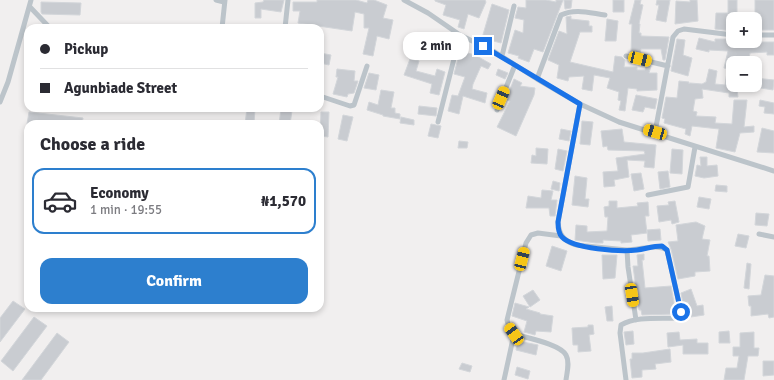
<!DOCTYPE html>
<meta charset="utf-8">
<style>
:root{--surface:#fff;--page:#f7f7f7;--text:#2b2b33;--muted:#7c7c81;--line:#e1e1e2;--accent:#2d7fce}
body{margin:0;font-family:Signika,sans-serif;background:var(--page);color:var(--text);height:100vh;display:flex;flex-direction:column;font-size:15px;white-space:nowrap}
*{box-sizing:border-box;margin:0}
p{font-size:13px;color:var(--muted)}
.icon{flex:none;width:22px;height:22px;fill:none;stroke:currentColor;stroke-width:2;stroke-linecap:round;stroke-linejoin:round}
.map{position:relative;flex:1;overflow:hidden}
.details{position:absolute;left:24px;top:120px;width:300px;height:192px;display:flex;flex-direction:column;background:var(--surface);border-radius:12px;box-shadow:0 2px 6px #0003}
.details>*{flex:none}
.guide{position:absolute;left:24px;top:24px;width:300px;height:88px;border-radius:12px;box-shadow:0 2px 6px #0003;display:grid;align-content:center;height:88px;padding:0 16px;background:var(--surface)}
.controls{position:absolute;left:726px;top:12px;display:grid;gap:8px}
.controls a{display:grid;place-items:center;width:36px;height:36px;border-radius:8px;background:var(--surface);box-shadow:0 2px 6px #0003;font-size:20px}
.end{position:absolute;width:18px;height:18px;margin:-9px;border:5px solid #1a73e8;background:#fff;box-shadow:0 0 0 2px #fff}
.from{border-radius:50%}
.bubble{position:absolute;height:28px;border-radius:12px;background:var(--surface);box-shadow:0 2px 6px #0003;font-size:13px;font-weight:700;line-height:28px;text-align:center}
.car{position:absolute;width:12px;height:24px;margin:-12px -6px;border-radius:5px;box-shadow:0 0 3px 1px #0007;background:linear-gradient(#f5c518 24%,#345 0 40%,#f5c518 0 76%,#345 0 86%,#f5c518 0)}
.guide b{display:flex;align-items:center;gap:14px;height:38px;font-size:15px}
.guide b+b{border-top:1px solid var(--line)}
.guide i{width:10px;height:10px;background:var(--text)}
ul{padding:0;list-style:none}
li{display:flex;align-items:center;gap:12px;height:66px;margin:0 8px 6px;padding:0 8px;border:2px solid transparent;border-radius:12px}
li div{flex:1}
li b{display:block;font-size:15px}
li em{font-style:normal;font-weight:700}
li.active{border-color:var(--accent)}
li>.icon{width:36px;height:36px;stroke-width:1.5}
h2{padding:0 16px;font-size:18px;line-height:48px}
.button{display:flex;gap:8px;margin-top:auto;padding:8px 16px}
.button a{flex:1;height:46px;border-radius:12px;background:var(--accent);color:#fff;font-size:16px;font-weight:700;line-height:46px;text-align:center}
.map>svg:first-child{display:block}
</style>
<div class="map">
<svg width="774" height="380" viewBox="0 0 774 380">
<rect width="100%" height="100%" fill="#f1efef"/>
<path fill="#c9ccd1" stroke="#d3d6da" d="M264,0H284L281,12L261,9V18H255V3L263,2Z
M317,0H356L367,3L368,0H374L387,5L383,18L393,20L389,39L377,36L373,56L363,54L369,28H364V14L355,12L352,31L298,23L300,11H293V2H317Z
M435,0H485L486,2L479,18L468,14L464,29L458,27L460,20L443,15L446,5L435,1Z
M526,0H546L556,2V0H563L543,52L534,49L529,62L518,58L519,56L508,53L515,30L523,33L524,20L515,18L518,7L526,8Z
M564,0H572L571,8L565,9Z
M613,0H624V12H613Z
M635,0H641L640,4L643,5L639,24H640L639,33H641V36L669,37L665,60H663L661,49H641L640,53H631L632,24H629Z
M657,0H670L666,22L656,20L659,5H656Z
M690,0H697L698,21L675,24L676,1L690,2Z
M728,0H737V19H733V31L715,29L716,13H728Z
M755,0H774V30H755Z
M41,2L81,3L80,15L42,14L41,12Z
M492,4L509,10L501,43L482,38Z
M571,16V19L589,21V26H592V32H580L570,62L613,72L615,56L622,57L625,60L624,67H637V70H645L646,65L651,66L649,73H657V90L637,91V89L628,88L625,111L619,110L621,101L618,100L619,92L607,88L610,78L594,75L592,91L582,89L584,76L569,77L568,81L557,78L559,65L548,60L559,31L567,34L566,17Z
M607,19L618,21L616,41H605Z
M699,38L715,42V39H733V41H738V44L754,46L753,42H774V55H767V52L750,53L748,63H732L731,69L724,68L728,51L709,50V52L696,49Z
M677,39L685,40L683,55L692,58L688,76L671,71Z
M460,51L475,55L491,64L488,69L481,66L473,84L472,89L487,93L485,103L463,96L459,114L448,111L452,95L458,96L465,77L454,74Z
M320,53L331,55L329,65L320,63Z
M410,59L419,61L416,71L435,76L437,69L445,72L439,95L430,93L432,84L404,75Z
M337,69L355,71L354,81H358L354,93L348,94L347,97L333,94L338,77H336Z
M498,69L508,73L505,79L496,75Z
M709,69L717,71L715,84L725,85L727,72H733V89H737L738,97H729V93L702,89L703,98L695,99L693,111L697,112L696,116L716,117L715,123L732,124L734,100H747L744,127L754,126V132L740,133L735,152L716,148L719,129L692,126L690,136L685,134L686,129L664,123L665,119L662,118L666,97L677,98L679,81L689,82V84L690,83L702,84L706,82Z
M369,73L379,75L376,90L364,88Z
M755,78L774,80L773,90L755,87Z
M514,79L522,83L520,86L535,88L534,95L516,136L497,127L510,101L506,100Z
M381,90L394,92L391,108H395V113L400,114V119L383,116V115L367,110L369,102L378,105Z
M636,95L657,99L655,109L645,107L643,112L632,110Z
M760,100L774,103V114L764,113L765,107L759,106Z
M419,106L437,108L436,116L418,114Z
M247,108H255L254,124H245Z
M281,109L292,111L290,124H279Z
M29,112L83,118L82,124H27Z
M321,112H329L328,137L320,136Z
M343,115L353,117L347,141L338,139Z
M401,117L414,120V125L400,123Z
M582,121L593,122L590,145L580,144Z
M431,124L441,126L438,138L428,136Z
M762,128L774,131V153L757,152Z
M561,129L571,131L569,141L559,139Z
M622,129L624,142L656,145L654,168L644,167L645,161L627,160L629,177L614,180L615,186L604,187L603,172L618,171L616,158L645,154L644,151L608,150L607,146L603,147L601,131Z
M459,141L468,142L467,148H458Z
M536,148L548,149L547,164L531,163L532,155L536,156Z
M558,149L567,151L563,171L555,169Z
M672,149L683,150L682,174L670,173Z
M700,157H707V166L717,165L718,176L704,178L695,176L697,165L701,166Z
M668,171L670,187L660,189L658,172Z
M641,173L644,189L634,191L631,174Z
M575,176L587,178L585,199H589L588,207L572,205Z
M553,181L560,183L559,191L551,189Z
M716,185L727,186V192L715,191Z
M542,190L553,191L551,200H557L555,216H550L549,208H526L528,196L541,198Z
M699,197L711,199L709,209L697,207Z
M609,201H617V208L638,206L637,203L648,202L649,216H645L647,233L631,235L632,242L621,243V241L603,240V243H596L575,240L576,225L587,226V232L607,231L608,217H605L604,207L609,206Z
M675,201L679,222L672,224L671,220L659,222L657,206L669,205L668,202Z
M756,213L769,214L767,226L755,225Z
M696,222L705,226L702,239L710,240L707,256H709L710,271L695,272V276L678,279L671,249L668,242L678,241L676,225Z
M660,229L661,240L648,241L647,230Z
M738,234L749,236L746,248L735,246Z
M552,246L567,251L561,271L546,266Z
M644,254V260H642L645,288L671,286L676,314L642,315L641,310H639L633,266H638L637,255Z
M602,255H617L615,278L603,279Z
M747,263L751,264L749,289L744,288Z
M765,275L774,276V317L769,318L768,314L751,316V306H749L748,296L761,295Z
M691,289L697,306L703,305L704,315L691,317L688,302L683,303L681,293Z
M533,290L540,300L530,307L523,296Z
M13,301L25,309L0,342V318Z
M515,303L529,307L526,309L540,313V314L553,316L551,332L536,331L535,335L524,332L527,321L512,316Z
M612,306L613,321H607L605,307Z
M34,317L47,326L13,371L1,361Z
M588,325H593L594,334L589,335L591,351L578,352V345H573L572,328L588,327Z
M633,331L634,344L626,345L624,332Z
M729,331L730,343H719V332Z
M679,332L680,340L697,339V343H708V354H683V345L668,347L667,333Z
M754,332V348H759L758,356H748L744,380H724L726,368H737L739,356H733V347H740V333Z
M57,333L69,342L41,380H22Z
M518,341L538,345L536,355L516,350Z
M670,349L671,362L655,364L656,369L642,370V377L632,378L630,359H632V353H643Z
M763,361H774V375L763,376Z
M462,363L472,366L470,372L459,369Z
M517,367L530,371L528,379L515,375Z"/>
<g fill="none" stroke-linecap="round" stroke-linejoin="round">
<path stroke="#bcc4ca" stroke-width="5" d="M216,0L224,2
M404,0L428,13L460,35L495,52L537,79L580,104L619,122L774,171
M30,7L50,28
M222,28L225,0
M285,28L288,0
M755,35H774
M502,56L514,6
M626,56L668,66
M537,79L561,15C575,8 590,13 605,15
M320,96L350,106L354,105L367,66
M0,102L8,82L31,0
M580,104L558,222C559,235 564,241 576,245L627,250L628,267L636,320
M497,110L515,65
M438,122L460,35
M655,132L673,37L678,31L684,29L733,35
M648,195L688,187L695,147
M759,234L774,237
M514,334C527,338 560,344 566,355C570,362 567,372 566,380
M504,380L514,334L509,327L507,320L526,243L531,235L538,233L561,236
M626,380L620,333L621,325C637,316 659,319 677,318L680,316L681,312L667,250C656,243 639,250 627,250"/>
</g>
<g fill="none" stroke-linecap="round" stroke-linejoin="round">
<path stroke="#1a73e8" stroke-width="5" d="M483,46L580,104L558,222C558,227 558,233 562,237C573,249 621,252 637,250C645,249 653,246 662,246L667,250L681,312"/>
</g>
</svg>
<div class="controls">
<a>+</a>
<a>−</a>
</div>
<i class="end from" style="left:681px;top:312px"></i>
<i class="end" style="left:483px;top:46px"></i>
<div class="bubble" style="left:403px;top:32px;width:66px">2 min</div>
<i class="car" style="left:640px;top:59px;rotate:104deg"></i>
<i class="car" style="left:501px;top:98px;rotate:23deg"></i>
<i class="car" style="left:655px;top:132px;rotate:286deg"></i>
<i class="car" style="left:522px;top:259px;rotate:14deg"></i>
<i class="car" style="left:632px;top:295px;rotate:171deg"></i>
<i class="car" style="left:514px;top:334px;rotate:325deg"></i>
<div class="guide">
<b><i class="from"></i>Pickup</b>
<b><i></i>Agunbiade Street</b>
</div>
<section class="details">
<h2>Choose a ride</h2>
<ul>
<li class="active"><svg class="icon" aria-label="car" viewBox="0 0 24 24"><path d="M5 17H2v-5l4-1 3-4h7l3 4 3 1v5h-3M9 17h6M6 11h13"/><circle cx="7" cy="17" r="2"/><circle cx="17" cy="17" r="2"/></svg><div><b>Economy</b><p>1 min · 19:55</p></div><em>₦1,570</em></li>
</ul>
<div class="button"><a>Confirm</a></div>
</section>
</div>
